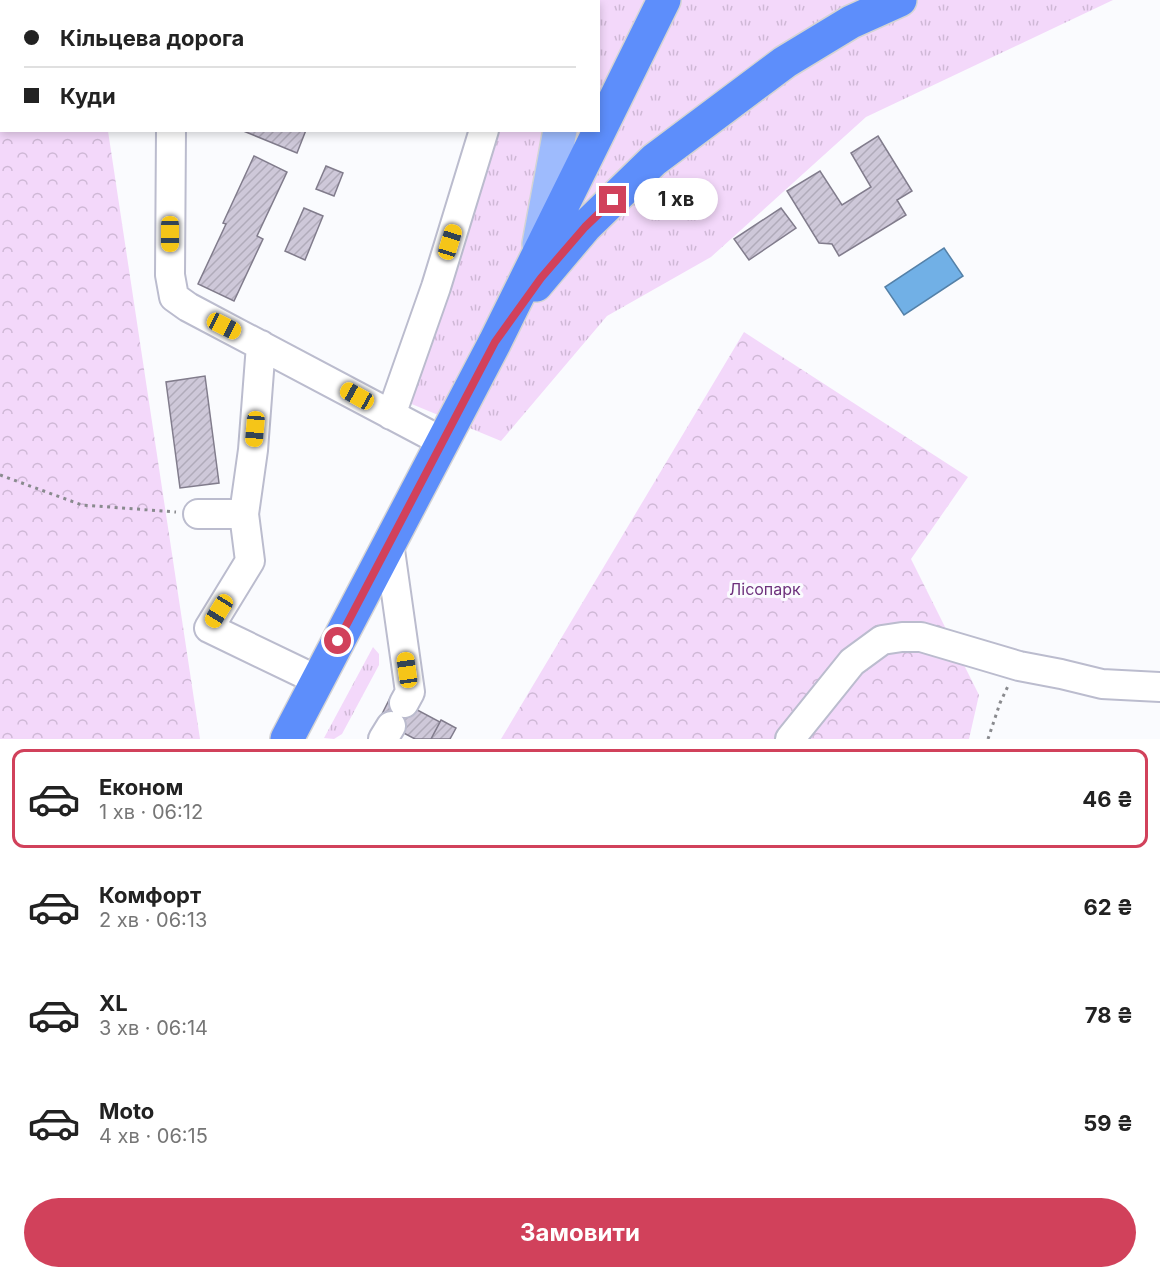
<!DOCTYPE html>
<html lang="uk">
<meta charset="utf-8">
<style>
:root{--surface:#fff;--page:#f6f6f6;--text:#222;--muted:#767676;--line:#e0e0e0;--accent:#d1415b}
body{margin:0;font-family:Inter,sans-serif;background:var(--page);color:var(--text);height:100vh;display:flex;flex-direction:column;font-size:22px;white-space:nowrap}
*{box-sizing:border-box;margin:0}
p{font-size:20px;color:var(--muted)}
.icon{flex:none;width:33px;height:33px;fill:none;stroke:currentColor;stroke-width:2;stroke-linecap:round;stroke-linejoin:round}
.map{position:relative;height:739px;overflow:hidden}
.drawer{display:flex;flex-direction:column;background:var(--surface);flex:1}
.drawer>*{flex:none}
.banner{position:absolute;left:0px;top:0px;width:600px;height:132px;box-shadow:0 3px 9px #0003;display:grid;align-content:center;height:132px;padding:0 24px;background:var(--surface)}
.end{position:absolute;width:27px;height:27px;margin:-14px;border:8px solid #d1415b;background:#fff;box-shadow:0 0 0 3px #fff}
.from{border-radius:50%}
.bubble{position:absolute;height:42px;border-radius:21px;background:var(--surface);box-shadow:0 3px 9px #0003;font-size:20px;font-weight:700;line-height:42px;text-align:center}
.car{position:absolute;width:18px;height:36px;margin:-18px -9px;border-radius:8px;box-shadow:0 0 4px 2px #0007;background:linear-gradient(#f5c518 24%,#345 0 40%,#f5c518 0 76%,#345 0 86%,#f5c518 0)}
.banner b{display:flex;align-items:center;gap:21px;height:57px;font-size:22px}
.banner b+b{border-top:2px solid var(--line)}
.banner i{width:15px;height:15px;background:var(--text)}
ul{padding:10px 0 0;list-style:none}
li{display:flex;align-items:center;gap:18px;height:99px;margin:0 12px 9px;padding:0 12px;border:3px solid transparent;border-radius:12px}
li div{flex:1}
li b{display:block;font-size:22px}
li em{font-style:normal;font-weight:700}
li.active{border-color:var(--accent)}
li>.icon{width:54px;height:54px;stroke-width:1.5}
.action{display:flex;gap:12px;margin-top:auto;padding:12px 24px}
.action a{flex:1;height:69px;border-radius:36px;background:var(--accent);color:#fff;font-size:24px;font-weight:700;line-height:69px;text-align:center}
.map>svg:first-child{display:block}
</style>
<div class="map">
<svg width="1160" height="739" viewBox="0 0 1160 739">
<defs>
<pattern id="grass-tufts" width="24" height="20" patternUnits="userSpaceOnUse" patternTransform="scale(1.5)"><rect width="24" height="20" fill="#f3d8fa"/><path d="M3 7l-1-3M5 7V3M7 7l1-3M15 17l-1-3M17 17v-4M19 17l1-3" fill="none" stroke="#cfb8d6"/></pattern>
<pattern id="forest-crowns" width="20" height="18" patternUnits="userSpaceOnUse" patternTransform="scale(1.5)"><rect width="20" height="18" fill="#f3d8fa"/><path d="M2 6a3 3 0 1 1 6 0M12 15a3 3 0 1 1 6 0" fill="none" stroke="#cfb8d6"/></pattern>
<pattern id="building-hatch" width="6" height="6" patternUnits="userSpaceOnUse" patternTransform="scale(1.5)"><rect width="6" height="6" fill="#cec8d9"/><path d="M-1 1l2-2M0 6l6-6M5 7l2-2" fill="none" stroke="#b0abba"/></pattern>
</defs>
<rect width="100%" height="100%" fill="#fafbfe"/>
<path fill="url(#grass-tufts)" d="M490,0H1113L866,117L711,257L607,316L501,441L385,393L451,201L473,131L598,130V2Z
M373,647L379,654V665L342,734L334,739L324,738Z"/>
<path fill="url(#forest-crowns)" d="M0,0L82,1L2,2V130L108,131L200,739H0Z
M744,332L968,477L911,559L979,695L969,739H501Z"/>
<path fill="#71b0e6" stroke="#5481a8" stroke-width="1.5" d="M944,248L963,276L904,315L885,287Z"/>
<path fill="url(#building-hatch)" stroke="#817c8c" stroke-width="1.5" d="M243,0H323L322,2Z
M241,130H306L297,153Z
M878,136L912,191L897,200L906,215L839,256L832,244L819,243L787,191L820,171L842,205L871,187L851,153Z
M254,156L287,172L257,236L263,239L234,301L198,284L226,224L223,223Z
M326,166L343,173L334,196L316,189Z
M304,208L323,216L305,260L285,251Z
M781,208L796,228L749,260L734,239Z
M205,376L219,483L180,488L166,382Z
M391,696L440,722L431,739H415L379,720Z
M441,720L456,728L450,739H431Z"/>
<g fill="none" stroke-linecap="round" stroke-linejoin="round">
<g stroke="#bbbcce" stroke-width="32">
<path id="minor" d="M502,0L503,2
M171,130L170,275L174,297L188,307L443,442
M391,415L436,287L484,130
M198,514H244L253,450L261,345
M244,514L250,561L209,628L317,680
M389,543L410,692L404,703
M383,739L391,726
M790,739L852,662L882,640L902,637H921L1019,666L1061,674L1102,684L1160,687"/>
</g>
<g stroke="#d4d4d5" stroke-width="36">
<path id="major" d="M570,0V2
M539,244L560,130"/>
</g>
<g stroke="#d4d4d5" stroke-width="36">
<path id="highway" d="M536,285L585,227L654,160L785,62L851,22L900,0
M287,739L495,342L664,0"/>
</g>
<path stroke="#898a8e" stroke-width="3" stroke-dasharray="3 4.5" stroke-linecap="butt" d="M0,475L82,505L176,512
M988,739L1000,703L1008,686"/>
<use href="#minor" stroke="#fff" stroke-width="28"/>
<use href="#major" stroke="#9ebbfd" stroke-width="33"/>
<use href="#highway" stroke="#5d8efb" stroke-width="33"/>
</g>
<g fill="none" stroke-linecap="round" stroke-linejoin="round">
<path stroke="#d1415b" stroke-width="8" d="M338,641L495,342L541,278L585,227L613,200"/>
</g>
<g text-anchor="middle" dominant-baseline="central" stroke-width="6" stroke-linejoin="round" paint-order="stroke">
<g font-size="16" fill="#6d317c" stroke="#fafbfe">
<text x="765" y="589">Лісопарк</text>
</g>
</g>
</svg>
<i class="end from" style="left:338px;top:641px"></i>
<i class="end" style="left:613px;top:200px"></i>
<div class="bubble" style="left:634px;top:178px;width:84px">1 хв</div>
<i class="car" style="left:170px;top:234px;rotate:180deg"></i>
<i class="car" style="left:450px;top:242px;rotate:17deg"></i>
<i class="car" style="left:224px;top:326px;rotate:117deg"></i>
<i class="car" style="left:357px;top:396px;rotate:299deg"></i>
<i class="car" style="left:255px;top:429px;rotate:185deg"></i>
<i class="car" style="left:219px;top:611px;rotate:212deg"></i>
<i class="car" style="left:407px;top:670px;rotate:352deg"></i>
<div class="banner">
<b><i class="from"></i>Кільцева дорога</b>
<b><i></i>Куди</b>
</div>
</div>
<section class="drawer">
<ul>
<li class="active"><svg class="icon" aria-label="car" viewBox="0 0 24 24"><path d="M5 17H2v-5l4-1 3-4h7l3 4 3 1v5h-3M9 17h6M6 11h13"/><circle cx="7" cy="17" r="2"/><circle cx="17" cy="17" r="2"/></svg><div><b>Економ</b><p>1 хв · 06:12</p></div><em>46 ₴</em></li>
<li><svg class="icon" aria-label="car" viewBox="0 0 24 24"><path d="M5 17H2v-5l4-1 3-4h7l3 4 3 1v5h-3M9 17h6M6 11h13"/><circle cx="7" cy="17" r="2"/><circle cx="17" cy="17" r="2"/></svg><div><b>Комфорт</b><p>2 хв · 06:13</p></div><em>62 ₴</em></li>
<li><svg class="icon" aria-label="car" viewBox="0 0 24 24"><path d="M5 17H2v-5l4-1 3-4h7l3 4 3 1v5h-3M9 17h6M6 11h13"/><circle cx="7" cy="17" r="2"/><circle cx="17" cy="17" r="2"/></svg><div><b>XL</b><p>3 хв · 06:14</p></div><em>78 ₴</em></li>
<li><svg class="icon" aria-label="car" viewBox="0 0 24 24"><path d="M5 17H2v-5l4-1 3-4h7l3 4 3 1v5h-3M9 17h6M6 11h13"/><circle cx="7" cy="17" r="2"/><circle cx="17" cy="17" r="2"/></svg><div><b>Moto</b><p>4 хв · 06:15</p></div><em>59 ₴</em></li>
</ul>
<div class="action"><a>Замовити</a></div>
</section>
